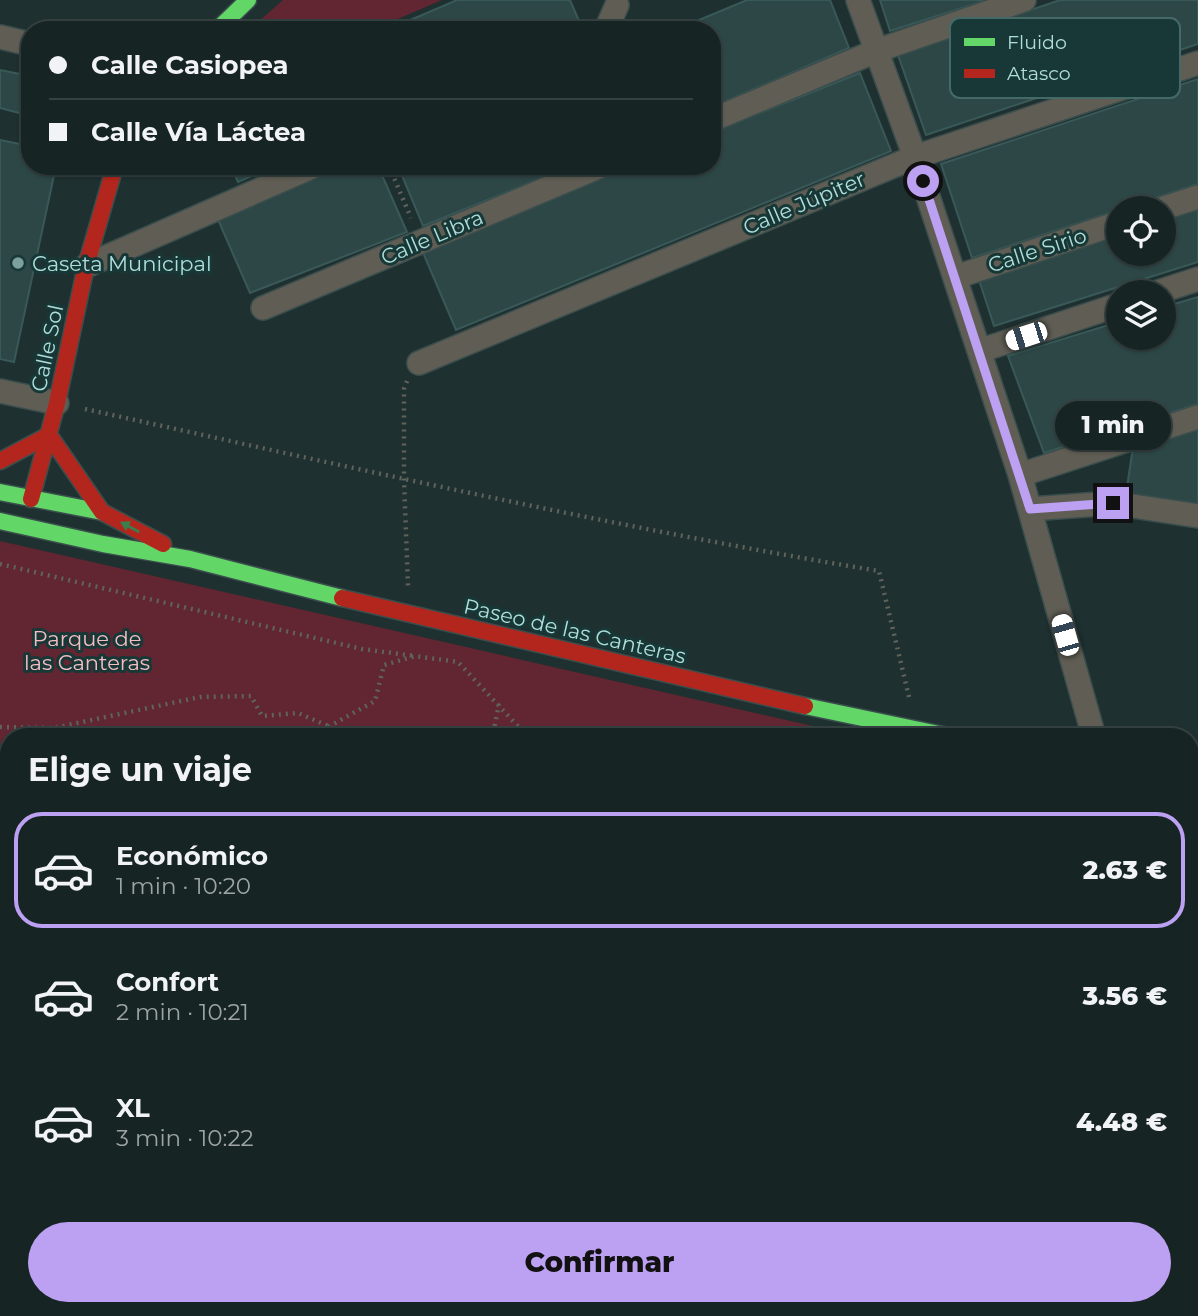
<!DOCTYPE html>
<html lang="es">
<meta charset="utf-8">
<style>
:root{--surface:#172424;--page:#243031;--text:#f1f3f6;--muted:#9ea4a6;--line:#364141;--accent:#bca0f2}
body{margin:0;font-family:Montserrat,sans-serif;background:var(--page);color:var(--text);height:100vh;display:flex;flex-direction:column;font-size:26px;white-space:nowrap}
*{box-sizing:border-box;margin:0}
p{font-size:23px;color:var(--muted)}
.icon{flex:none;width:38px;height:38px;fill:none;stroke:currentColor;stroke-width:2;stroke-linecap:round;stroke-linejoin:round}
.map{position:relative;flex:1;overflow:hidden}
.details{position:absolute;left:0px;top:728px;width:1199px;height:588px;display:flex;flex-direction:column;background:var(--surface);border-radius:28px 28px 0 0;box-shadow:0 2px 5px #0004,0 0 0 2px var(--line)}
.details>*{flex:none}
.guide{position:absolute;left:21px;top:21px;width:700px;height:154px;border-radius:28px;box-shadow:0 2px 5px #0004,0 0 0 2px var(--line);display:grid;align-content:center;height:154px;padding:0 28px;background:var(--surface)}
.fabs{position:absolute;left:1106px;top:196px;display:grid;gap:14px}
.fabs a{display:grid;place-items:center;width:70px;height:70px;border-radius:50%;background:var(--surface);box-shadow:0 2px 5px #0004,0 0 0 2px var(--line);font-size:35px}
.end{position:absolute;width:32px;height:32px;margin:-16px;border:9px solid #bca0f2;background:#111;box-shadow:0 0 0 4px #111}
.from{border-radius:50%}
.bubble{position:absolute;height:49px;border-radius:24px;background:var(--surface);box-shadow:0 2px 5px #0004,0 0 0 2px var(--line);font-size:23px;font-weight:800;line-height:49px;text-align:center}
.car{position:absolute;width:21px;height:42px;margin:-21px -10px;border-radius:9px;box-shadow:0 0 5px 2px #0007;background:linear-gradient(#fff 24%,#345 0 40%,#fff 0 76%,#345 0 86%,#fff 0)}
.guide b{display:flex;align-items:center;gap:24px;height:66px;font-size:26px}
.guide b+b{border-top:2px solid var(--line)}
.guide i{width:18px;height:18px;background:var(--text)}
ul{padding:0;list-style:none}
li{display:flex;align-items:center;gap:21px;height:116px;margin:0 14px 10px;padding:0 14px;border:4px solid transparent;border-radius:28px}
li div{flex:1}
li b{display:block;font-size:26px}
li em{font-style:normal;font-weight:800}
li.selected{border-color:var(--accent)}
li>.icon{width:63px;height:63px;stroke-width:1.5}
h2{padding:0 28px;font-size:32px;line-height:84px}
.button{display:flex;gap:14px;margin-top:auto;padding:14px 28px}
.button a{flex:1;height:80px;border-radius:42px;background:var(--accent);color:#111;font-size:28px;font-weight:800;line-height:80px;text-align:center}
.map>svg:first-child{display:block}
</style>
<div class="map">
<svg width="1198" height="1316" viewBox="0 0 1198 1316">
<rect width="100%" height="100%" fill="#1f3030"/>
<path fill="#612632" d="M283,0H442L372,30H249Z
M0,541L861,737H9V1307H1190V779L1198,780V1316H0Z"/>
<path fill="#2d4747" stroke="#395958" stroke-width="2" d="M457,0H570L583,30H387Z
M747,0H830L849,48L712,107V30H675Z
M880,0H987L890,31Z
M1060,0H1198V44L926,135L898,55Z
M0,70L30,76V88L23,114L0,108Z
M860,73L891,151L456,330L421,248L626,166H712V132Z
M1198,79V184L972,258L941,164Z
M0,140L30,146V166H56L14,362L0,359Z
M231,166H275L238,182Z
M338,166H378L407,232L250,293L216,215Z
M398,166H571L423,226Z
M1198,207V262L994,326L979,280L1118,234V254H1164V219Z
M1198,297V404L1044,453L1008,356L1118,322V338H1164V307Z
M1198,425V504L1126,494L1133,447Z"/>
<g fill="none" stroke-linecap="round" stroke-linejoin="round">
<g stroke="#3a4e4d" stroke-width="26">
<path id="street" d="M858,0L915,157L1020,475L1094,737
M606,30L617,5
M0,37L30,44
M712,120L876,51L1024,0
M1164,208L1198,197
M86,266L314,166
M956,277L1118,223
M1158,292L1198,279
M263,308L601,166
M979,351L1118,305
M419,363L915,157L1198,63
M0,391L57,403
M1020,475L1198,417
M1030,509L1113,503L1198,516"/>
</g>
<g stroke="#3a4e4d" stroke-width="19">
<path id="fast" d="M217,30L248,0
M0,492L102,512
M0,521L103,544L190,559L342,598
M805,706L953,737
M1190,761L1198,762"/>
</g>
<g stroke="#3a4e4d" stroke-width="19">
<path id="jam" d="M0,461L49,435L102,512L163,544
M31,499L57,403L86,266L115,166
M342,598L805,706"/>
</g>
<path stroke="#60625c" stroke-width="4.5" stroke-dasharray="2 5" stroke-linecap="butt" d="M389,166L411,218
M407,381L404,389V479L408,586
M85,409C349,467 612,527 879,571L909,697
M0,564L362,649L415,656
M0,727L54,728L200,697L251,696L262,716L298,713L354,737
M310,737L375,701L384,665L415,656L458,662L528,737
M488,737L493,734L499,704
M0,1170H9
M100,1307L109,1316
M734,1307L736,1316
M24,1316L29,1308C53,1315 71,1316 95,1307"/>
<use href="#street" stroke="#605e54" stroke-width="23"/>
<use href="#fast" stroke="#63d668" stroke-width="16"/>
<use href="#jam" stroke="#b3261e" stroke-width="16"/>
</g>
<defs><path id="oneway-solid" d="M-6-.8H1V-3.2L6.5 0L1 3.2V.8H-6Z" transform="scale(1.75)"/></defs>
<use fill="#397f4d" href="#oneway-solid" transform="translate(130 527) rotate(-152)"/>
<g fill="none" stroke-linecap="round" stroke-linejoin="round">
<path stroke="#bca0f2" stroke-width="9" d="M923,181L1030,509L1113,503"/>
</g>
<circle fill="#7ca09e" stroke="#173837" stroke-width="2.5" cx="18" cy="263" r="7"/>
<g text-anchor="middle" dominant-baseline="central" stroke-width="6" stroke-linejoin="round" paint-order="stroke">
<g font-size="21" fill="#aeddda" stroke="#173837">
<text transform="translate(804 203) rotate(-23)">Calle Júpiter</text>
<text transform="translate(432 237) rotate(-23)">Calle Libra</text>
<text transform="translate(1037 250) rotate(-18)">Calle Sirio</text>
<text transform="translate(47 348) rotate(-78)">Calle Sol</text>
<text transform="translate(575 631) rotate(13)">Paseo de las Canteras</text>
</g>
<g font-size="21" fill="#aeddda" stroke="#173837" text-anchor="start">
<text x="32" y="263">Caseta Municipal</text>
</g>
<g font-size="21" fill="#f5bec3" stroke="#173837">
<text x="87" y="638">Parque de<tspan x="87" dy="24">las Canteras</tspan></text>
</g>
</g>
<rect x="950" y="18" width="230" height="80" rx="10" fill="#173837" stroke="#446a68" stroke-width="2"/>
<rect x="964" y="38" width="31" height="8" fill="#63d668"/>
<rect x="964" y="69" width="31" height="9" fill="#b3261e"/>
<g font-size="19" fill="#aeddda">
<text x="1007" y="49">Fluido</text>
<text x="1007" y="80">Atasco</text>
</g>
</svg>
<div class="fabs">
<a><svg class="icon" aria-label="locate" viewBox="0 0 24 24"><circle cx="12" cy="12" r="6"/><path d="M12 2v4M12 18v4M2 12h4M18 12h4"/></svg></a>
<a><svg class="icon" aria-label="layers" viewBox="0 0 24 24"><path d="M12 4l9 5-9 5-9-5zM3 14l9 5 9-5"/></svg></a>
</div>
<i class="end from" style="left:923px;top:181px"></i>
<i class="end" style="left:1113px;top:503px"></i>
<div class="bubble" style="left:1055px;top:401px;width:116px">1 min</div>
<i class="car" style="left:1026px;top:336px;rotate:252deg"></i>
<i class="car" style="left:1065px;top:635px;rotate:344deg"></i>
<div class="guide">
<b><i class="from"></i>Calle Casiopea</b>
<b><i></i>Calle Vía Láctea</b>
</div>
<section class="details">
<h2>Elige un viaje</h2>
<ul>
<li class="selected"><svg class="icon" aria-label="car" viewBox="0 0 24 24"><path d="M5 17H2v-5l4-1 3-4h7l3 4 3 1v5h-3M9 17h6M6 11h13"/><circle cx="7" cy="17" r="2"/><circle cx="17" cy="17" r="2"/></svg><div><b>Económico</b><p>1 min · 10:20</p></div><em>2.63 €</em></li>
<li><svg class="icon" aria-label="car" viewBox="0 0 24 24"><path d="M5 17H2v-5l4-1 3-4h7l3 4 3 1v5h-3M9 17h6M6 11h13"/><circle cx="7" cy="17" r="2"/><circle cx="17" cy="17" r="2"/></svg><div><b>Confort</b><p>2 min · 10:21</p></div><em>3.56 €</em></li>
<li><svg class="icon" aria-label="car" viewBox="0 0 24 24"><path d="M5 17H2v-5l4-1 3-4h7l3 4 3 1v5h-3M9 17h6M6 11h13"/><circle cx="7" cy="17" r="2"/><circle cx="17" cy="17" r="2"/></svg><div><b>XL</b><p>3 min · 10:22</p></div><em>4.48 €</em></li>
</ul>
<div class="button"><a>Confirmar</a></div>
</section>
</div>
